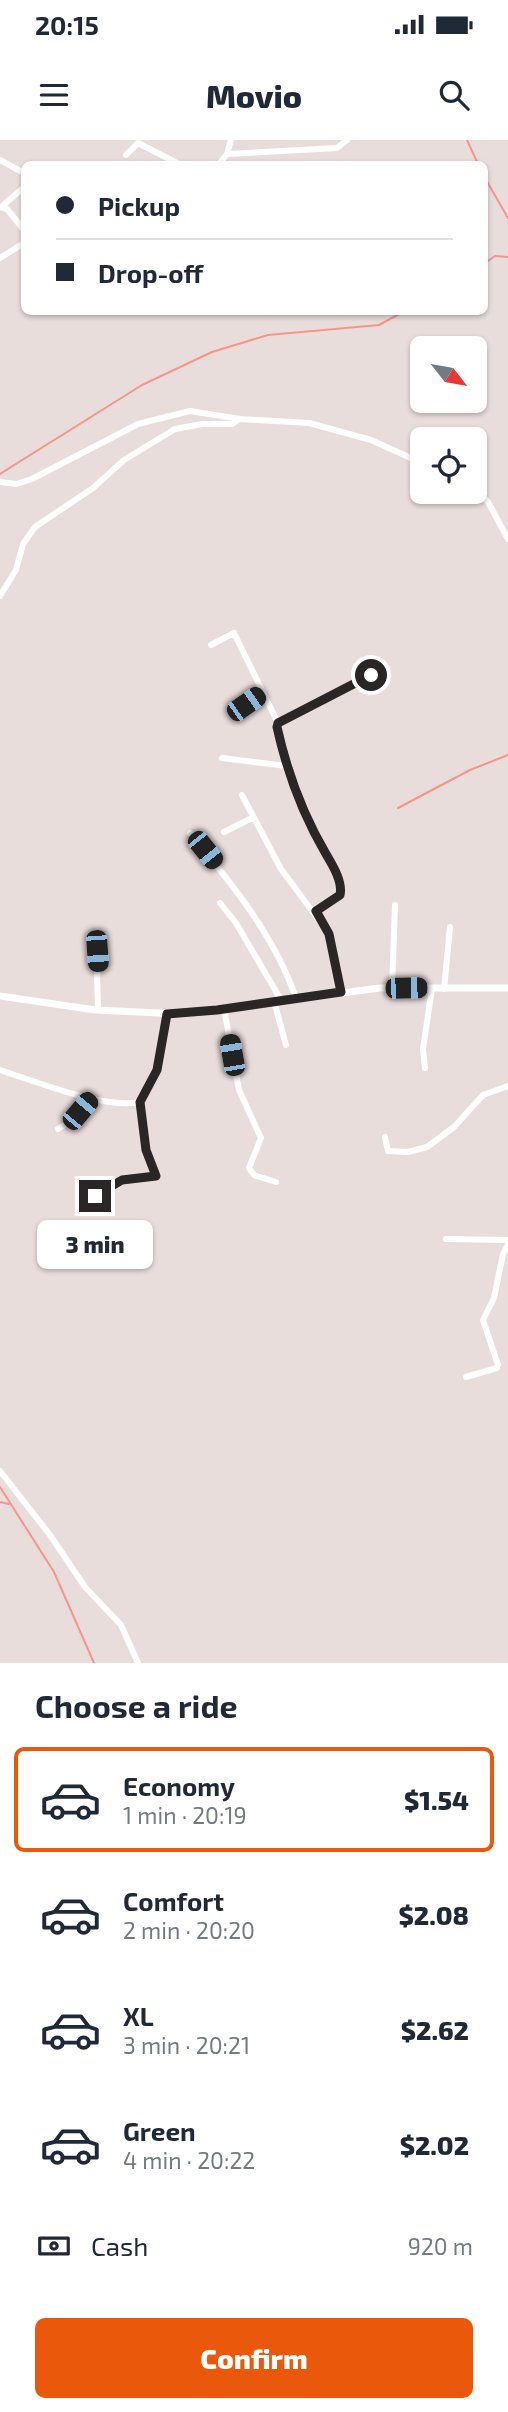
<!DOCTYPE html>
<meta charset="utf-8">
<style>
:root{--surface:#fff;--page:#f2f2f3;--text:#1f2937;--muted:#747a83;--line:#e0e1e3;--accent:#ea580c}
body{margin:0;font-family:"Exo 2",sans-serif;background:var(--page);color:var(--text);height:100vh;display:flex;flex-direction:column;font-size:26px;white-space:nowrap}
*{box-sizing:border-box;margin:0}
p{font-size:23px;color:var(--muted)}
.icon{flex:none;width:38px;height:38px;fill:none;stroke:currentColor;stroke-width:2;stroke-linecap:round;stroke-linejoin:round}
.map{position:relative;height:1523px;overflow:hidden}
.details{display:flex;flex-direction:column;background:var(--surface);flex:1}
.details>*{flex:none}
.top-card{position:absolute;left:21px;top:21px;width:467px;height:154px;border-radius:10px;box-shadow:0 2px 5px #0004;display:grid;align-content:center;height:154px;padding:0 35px;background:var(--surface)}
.needle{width:46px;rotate:121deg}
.controls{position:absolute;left:410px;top:196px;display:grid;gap:14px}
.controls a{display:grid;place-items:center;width:77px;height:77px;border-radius:10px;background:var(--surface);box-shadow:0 2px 5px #0004;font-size:35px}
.end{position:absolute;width:32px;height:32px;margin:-16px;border:9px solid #2b2626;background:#fff;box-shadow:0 0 0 4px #fff}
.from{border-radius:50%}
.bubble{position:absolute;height:49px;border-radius:10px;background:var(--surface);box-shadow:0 2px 5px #0004;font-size:23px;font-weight:800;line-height:49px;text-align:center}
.car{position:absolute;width:21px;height:42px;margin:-21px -10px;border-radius:9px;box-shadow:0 0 5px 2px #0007;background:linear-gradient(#222 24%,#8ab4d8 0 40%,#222 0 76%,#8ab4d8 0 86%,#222 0)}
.top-card b{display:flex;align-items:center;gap:24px;height:66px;font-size:26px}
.top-card b+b{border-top:2px solid var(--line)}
.top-card i{width:18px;height:18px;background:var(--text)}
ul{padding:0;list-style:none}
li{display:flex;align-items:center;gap:21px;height:105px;margin:0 14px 10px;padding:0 21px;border:4px solid transparent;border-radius:10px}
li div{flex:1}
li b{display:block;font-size:26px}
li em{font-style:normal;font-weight:800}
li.selected{border-color:var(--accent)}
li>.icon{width:63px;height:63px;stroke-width:1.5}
h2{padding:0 35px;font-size:32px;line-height:84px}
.pay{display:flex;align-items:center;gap:18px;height:77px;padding:0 35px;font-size:26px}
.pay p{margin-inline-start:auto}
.button{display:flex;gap:14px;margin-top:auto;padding:14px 35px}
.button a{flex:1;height:80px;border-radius:10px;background:var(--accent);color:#fff;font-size:28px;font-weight:800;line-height:80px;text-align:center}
.status{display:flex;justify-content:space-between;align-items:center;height:49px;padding:0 35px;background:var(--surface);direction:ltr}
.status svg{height:19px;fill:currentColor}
header{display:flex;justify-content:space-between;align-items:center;height:91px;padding:0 35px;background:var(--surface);font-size:32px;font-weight:800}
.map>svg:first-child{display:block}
</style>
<div class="status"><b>20:15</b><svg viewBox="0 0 49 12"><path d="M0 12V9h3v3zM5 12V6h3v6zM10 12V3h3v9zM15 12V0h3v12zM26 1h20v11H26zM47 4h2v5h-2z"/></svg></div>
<header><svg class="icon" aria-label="menu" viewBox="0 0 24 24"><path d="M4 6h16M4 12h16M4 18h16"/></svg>Movio<svg class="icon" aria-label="search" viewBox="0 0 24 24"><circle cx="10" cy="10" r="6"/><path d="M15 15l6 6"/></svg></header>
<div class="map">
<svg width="508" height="1523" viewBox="0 0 508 1523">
<rect width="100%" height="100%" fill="#e9dddc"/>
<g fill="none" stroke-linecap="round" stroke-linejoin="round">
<path stroke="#f5958b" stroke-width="2" d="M467,0L478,24
M485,38L508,78
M485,123L495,116L508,117
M0,334L142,245L212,212L268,195L379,185L403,172
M398,668L470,630L508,615
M0,1347L54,1432L94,1523
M0,1362L9,1364"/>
<path stroke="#fff" stroke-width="6" d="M227,14L337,8L347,0
M126,15L138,3L179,24
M0,20L24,33
M219,24L227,14L231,0
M0,67L7,69L24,90
M1,67L23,48
M0,118L24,103
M0,342L16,344L32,339L138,284L190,271L240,279L309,283L371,300L422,323
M474,347L488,362L508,399
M0,456L16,430L23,404L35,387L93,348L124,320L175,289L202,284H232L240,279
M211,505L234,493L278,583L285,623L293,645L341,747V753L336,760L318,768L316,774
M234,572L262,553
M278,583L387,528
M222,618L286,626
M242,655L281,729L327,791L340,852
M224,692L252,678
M190,693C232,744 274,795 296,858
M220,763L236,783L281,860
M96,793L98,869
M392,848L395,765
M444,849L450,787
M274,861L286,905
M224,869L239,950L261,998L249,1028L254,1035L276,1042
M425,928L423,909L432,848
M0,930C35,941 106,970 140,962
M58,989L72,980L91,958
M385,997L388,1011L408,1012L427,1007L454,987L483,955L508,946
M95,1056L122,1040L156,1036L147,1010L140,962L157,930L167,874
M446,1099L508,1100
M498,1225L483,1180L494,1158L503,1114L508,1105
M466,1237L497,1228
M0,1331L50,1395L85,1447L121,1485L138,1523"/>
<path stroke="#fff" stroke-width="7" d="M0,856L95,870L181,874L380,848H508"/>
</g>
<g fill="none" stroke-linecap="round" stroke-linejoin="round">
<path stroke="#2b2626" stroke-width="9" d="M95,1056L122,1040L156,1036L146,1010L140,962L157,930L167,874L217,870L341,852L329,794L316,771L340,755C343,742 333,726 326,714C303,675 287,632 277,587L278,583L371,535"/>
</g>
</svg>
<div class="controls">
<a><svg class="needle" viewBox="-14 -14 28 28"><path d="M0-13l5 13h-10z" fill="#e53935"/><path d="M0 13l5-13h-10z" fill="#747a83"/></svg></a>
<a><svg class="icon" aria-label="locate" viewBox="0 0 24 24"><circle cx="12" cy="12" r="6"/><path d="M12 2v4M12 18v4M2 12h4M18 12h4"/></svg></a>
</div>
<i class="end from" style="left:371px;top:535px"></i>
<i class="end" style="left:95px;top:1056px"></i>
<div class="bubble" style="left:37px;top:1080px;width:116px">3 min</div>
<i class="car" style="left:246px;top:564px;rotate:55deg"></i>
<i class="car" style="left:205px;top:710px;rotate:141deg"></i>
<i class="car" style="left:97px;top:811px;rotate:176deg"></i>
<i class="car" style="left:406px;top:848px;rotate:89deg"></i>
<i class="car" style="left:232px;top:915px;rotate:350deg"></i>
<i class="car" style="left:80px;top:971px;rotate:40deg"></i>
<div class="top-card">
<b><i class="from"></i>Pickup</b>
<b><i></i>Drop-off</b>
</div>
</div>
<section class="details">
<h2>Choose a ride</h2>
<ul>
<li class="selected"><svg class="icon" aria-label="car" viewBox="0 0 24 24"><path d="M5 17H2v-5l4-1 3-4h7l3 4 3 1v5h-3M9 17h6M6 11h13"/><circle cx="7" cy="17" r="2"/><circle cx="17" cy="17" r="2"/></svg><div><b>Economy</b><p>1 min · 20:19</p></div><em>$1.54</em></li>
<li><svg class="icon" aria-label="car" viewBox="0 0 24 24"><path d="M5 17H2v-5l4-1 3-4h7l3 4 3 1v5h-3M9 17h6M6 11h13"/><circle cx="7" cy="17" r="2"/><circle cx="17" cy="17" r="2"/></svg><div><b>Comfort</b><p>2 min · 20:20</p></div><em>$2.08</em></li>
<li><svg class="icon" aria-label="car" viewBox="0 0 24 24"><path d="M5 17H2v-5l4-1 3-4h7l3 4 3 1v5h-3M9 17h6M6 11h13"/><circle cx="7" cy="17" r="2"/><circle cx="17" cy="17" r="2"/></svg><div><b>XL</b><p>3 min · 20:21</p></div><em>$2.62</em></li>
<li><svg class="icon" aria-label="car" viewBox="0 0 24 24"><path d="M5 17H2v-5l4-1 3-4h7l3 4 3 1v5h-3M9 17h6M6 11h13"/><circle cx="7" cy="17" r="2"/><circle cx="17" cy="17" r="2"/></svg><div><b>Green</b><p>4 min · 20:22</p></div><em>$2.02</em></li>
</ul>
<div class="pay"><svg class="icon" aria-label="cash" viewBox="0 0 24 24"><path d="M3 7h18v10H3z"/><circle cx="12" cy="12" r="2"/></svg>Cash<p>920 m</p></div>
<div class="button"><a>Confirm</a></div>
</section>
